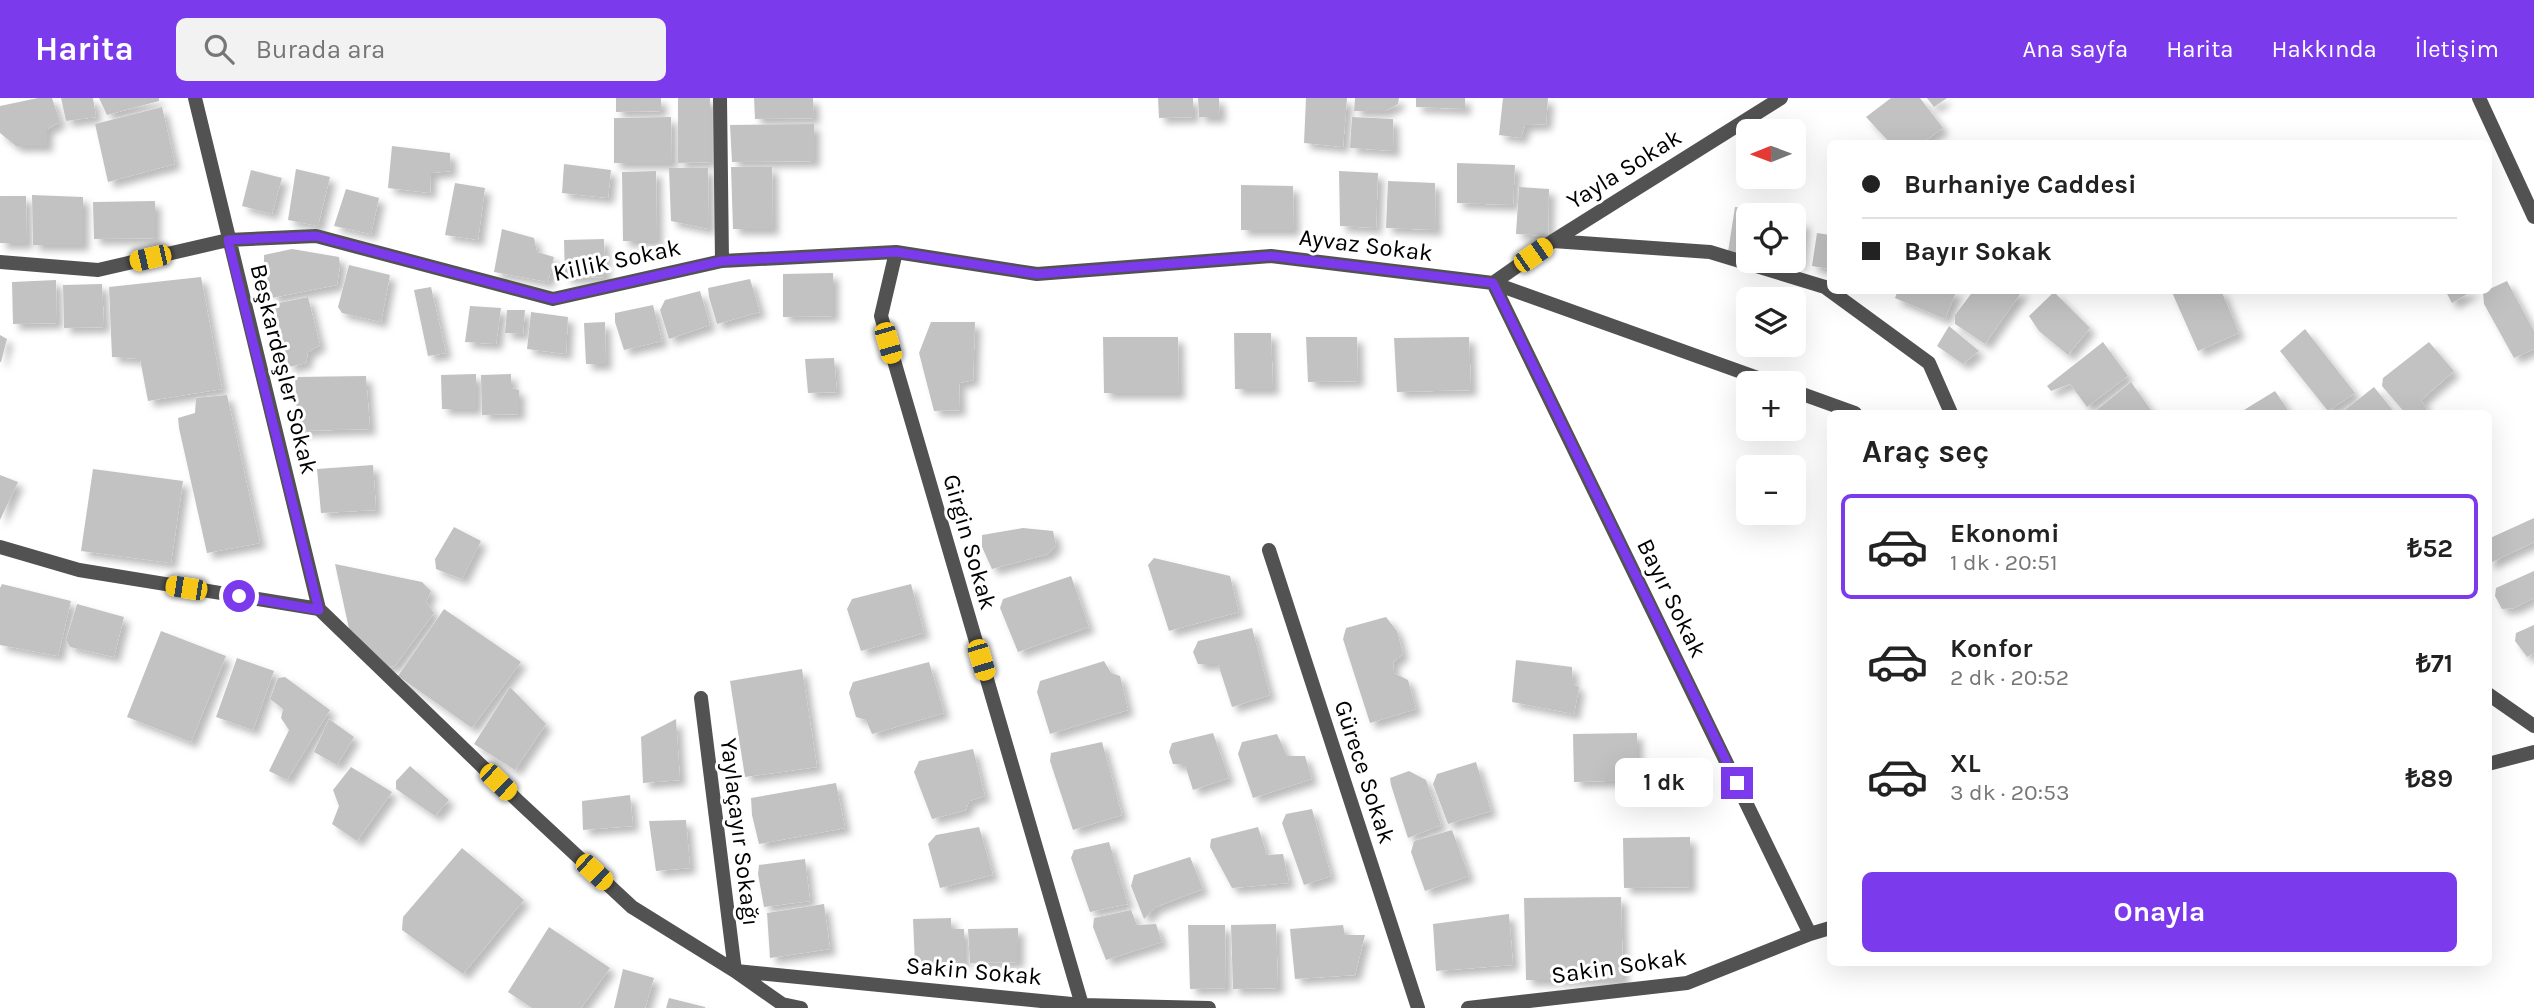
<!DOCTYPE html>
<html lang="tr">
<meta charset="utf-8">
<style>
:root{--surface:#fff;--page:#f2f2f2;--text:#222;--muted:#767676;--line:#e0e0e0;--accent:#7c3aed}
body{margin:0;font-family:Karla,sans-serif;background:var(--page);color:var(--text);height:100vh;display:flex;flex-direction:column;font-size:26px;white-space:nowrap}
*{box-sizing:border-box;margin:0}
p{font-size:23px;color:var(--muted)}
.icon{flex:none;width:38px;height:38px;fill:none;stroke:currentColor;stroke-width:2;stroke-linecap:round;stroke-linejoin:round}
.map{position:relative;flex:1;overflow:hidden}
.details{position:absolute;left:1827px;top:312px;width:665px;height:556px;display:flex;flex-direction:column;background:var(--surface);border-radius:10px;box-shadow:0 7px 28px #0002}
.details>*{flex:none}
.top-card{position:absolute;left:1827px;top:42px;width:665px;height:154px;border-radius:10px;box-shadow:0 7px 28px #0002;display:grid;align-content:center;height:154px;padding:0 35px;background:var(--surface)}
.needle{width:46px;rotate:269deg}
.tools{position:absolute;left:1736px;top:21px;display:grid;gap:14px}
.tools a{display:grid;place-items:center;width:70px;height:70px;border-radius:10px;background:var(--surface);box-shadow:0 7px 28px #0002;font-size:35px}
.end{position:absolute;width:32px;height:32px;margin:-16px;border:9px solid #7c3aed;background:#fff;box-shadow:0 0 0 4px #fff}
.from{border-radius:50%}
.bubble{position:absolute;height:49px;border-radius:10px;background:var(--surface);box-shadow:0 7px 28px #0002;font-size:23px;font-weight:700;line-height:49px;text-align:center}
.car{position:absolute;width:21px;height:42px;margin:-21px -10px;border-radius:9px;box-shadow:0 0 5px 2px #0007;background:linear-gradient(#f5c518 24%,#345 0 40%,#f5c518 0 76%,#345 0 86%,#f5c518 0)}
.top-card b{display:flex;align-items:center;gap:24px;height:66px;font-size:26px}
.top-card b+b{border-top:2px solid var(--line)}
.top-card i{width:18px;height:18px;background:var(--text)}
ul{padding:0;list-style:none}
li{display:flex;align-items:center;gap:21px;height:105px;margin:0 14px 10px;padding:0 21px;border:4px solid transparent;border-radius:10px}
li div{flex:1}
li b{display:block;font-size:26px}
li em{font-style:normal;font-weight:700}
li.active{border-color:var(--accent)}
li>.icon{width:63px;height:63px;stroke-width:1.5}
h2{padding:0 35px;font-size:32px;line-height:84px}
.cta{display:flex;gap:14px;margin-top:auto;padding:14px 35px}
.cta a{flex:1;height:80px;border-radius:10px;background:var(--accent);color:#fff;font-size:28px;font-weight:700;line-height:80px;text-align:center}
header{display:flex;align-items:center;gap:42px;box-sizing:border-box;height:98px;padding:0 35px;background:var(--accent);color:#fff}
header strong{font-size:33px}
nav{display:flex;gap:38px;margin-inline-start:auto;font-size:24px}
.search{width:490px;height:63px;background:var(--page);display:flex;align-items:center;gap:18px;box-sizing:border-box;padding:0 24px;border-radius:10px;color:var(--muted);font-size:26px}
.map>svg:first-child{display:block}
</style>
<header>
<strong>Harita</strong>
<div class="search"><svg class="icon" aria-label="search" viewBox="0 0 24 24"><circle cx="10" cy="10" r="6"/><path d="M15 15l6 6"/></svg>Burada ara</div>
<nav><a>Ana sayfa</a><a>Harita</a><a>Hakkında</a><a>İletişim</a></nav>
</header>
<div class="map">
<svg width="2534" height="910" viewBox="0 0 2534 910">
<defs>
<filter id="shadow"><feDropShadow dx="6" dy="6" stdDeviation="3.5" flood-color="#0004"/></filter>
</defs>
<rect width="100%" height="100%" fill="#fff"/>
<path fill="#c2c2c2" filter="url(#shadow)" d="M38,0H52L60,24L47,31V48H16L0,35V8Z
M61,0H93L96,19L66,23Z
M99,0H159V3L107,17Z
M616,0H661V13L616,14Z
M678,0H710V64L678,65Z
M754,0H813L814,20L755,21Z
M1158,0H1193V19L1159,20Z
M1198,0H1219L1220,19H1199Z
M1306,0H1347L1343,49L1304,45Z
M1355,0H1399L1398,6L1385,13H1354Z
M1416,0H1465V11L1416,9Z
M1503,0H1548L1546,26L1525,27L1521,40L1499,37Z
M1891,0H1920L1943,30L1921,46H1891L1866,19Z
M1927,0H1947L1934,9Z
M162,9L175,66L108,84L95,26Z
M671,19L672,65H614V20Z
M1352,19L1393,21L1394,53L1350,50Z
M814,26V63L732,64L730,27Z
M392,48L450,55L451,73L431,75L430,95L388,90Z
M1457,65L1515,67L1513,107L1457,105Z
M564,66L611,72L608,100L562,95Z
M731,69H772L773,131H733Z
M669,70H708L709,131L671,123Z
M296,71L330,79L318,128L288,122Z
M251,72L282,80L272,116L242,108Z
M656,73L657,143H623L622,74Z
M1339,73L1378,75L1376,130L1340,128Z
M1388,83L1435,85L1436,132L1386,130Z
M455,85L485,90L478,142L445,137Z
M1241,87L1293,88L1294,132H1241Z
M1519,89L1549,91L1548,138L1516,136Z
M346,91L379,100L371,136L334,128Z
M32,97L83,99V147H33Z
M0,98H26L27,145H0Z
M155,103V140L94,141L93,104Z
M1735,109L1773,114V117H1748V157L1728,154Z
M1794,123L1804,124L1800,166L1784,165V163H1794Z
M502,131L534,140L537,154L554,159L548,184L494,174Z
M1817,135L1830,137V171L1812,168Z
M604,141L605,179L565,180L564,142Z
M292,151L339,159L340,167L337,187L272,200L264,168V157Z
M349,167L390,177L381,224L342,215L338,209Z
M833,175V218L783,219V176Z
M201,179L222,291L148,303L140,261L112,259L109,189Z
M750,181L760,214L717,226L709,199L708,190Z
M56,182L57,225L13,226L12,184Z
M2507,183L2534,233V251L2514,260L2484,206L2483,194Z
M102,186L104,229L64,230L63,187Z
M431,189L446,255L428,258L414,192Z
M1898,192H1957L1945,221L1895,200Z
M1974,192H2023L1985,246L1955,226V217Z
M2171,192H2221L2239,235L2198,253Z
M2445,192H2474L2452,205Z
M700,193L710,227L669,241L660,212L665,202Z
M2054,194L2090,230L2068,257L2039,233L2029,218Z
M308,199L320,247L308,254L306,265L289,269L274,206Z
M653,207L662,243L624,252L615,224V215Z
M470,208L501,210L496,246L465,244Z
M507,212H525L523,236L505,235Z
M531,214L568,219L566,256L527,251Z
M605,224L606,266H586L584,225Z
M931,224H975L973,282L959,285L960,312L934,313L919,255Z
M1949,228L1979,253L1963,266L1937,248Z
M2305,231L2355,295L2328,313L2280,253Z
M1234,235H1271L1273,291H1235Z
M0,237L7,241L1,264H0Z
M1103,239H1178L1179,295H1104Z
M1306,239H1357L1358,283L1308,284Z
M1469,239L1471,292L1397,294L1394,240Z
M2103,244L2128,278L2087,309L2070,286L2051,293L2047,288Z
M2429,244L2454,273L2421,302L2429,315H2405L2382,288L2383,280Z
M834,260L837,294L808,295L805,261Z
M476,276V311H442L441,277Z
M511,276V290L519,292V316L482,317L481,277Z
M366,278L370,331L298,333L295,279Z
M2131,284L2153,315H2093Z
M2374,289L2395,315H2341Z
M2275,293L2290,315H2245L2244,312Z
M227,297L260,445L207,455L179,330L178,320L195,315L196,300Z
M373,367L376,412L321,415L317,371Z
M93,371L183,383L171,465L81,453Z
M0,377L18,384L0,422Z
M2534,420V444L2488,466V441Z
M454,429L481,443L462,481L436,471L435,461Z
M1023,430L1053,433L1056,447L1048,456L992,471L982,449V437Z
M1154,460L1230,478L1239,514L1169,533L1148,467Z
M335,466L422,484L431,493L426,504L434,515L395,568L385,569L351,540Z
M2534,473V500L2514,510L2502,511L2495,498L2496,490Z
M1071,478L1089,529L1018,554L1000,510L1003,501Z
M2,486L71,503L58,558L0,547V490Z
M911,486L924,535L861,553L847,511L852,501Z
M77,506L124,519L114,559L70,549L66,542Z
M444,511L521,564L472,630L398,578Z
M1386,519L1397,533L1403,556L1393,564L1394,575L1408,582L1416,611L1370,625L1343,541L1346,530Z
M2534,527V555L2527,559L2515,543L2516,535Z
M1252,530L1270,597L1232,609L1218,566H1198L1193,554L1198,543Z
M161,533L226,558L191,644L127,619Z
M237,560L274,573L253,632L216,619Z
M1516,562L1572,569L1573,586L1579,589L1574,616L1512,604Z
M1104,563L1111,575L1120,578L1128,612L1050,636L1037,594L1040,583Z
M929,564L944,615L872,636L866,622L856,619L849,595L853,584Z
M802,571L817,669L745,679L730,583Z
M285,579L330,612L287,682L269,673L289,632L281,620L283,611L270,601L278,580Z
M510,589L546,626L515,672L474,646Z
M329,621L354,639L337,667L314,654Z
M676,621L680,682L643,685L641,639Z
M1213,635L1229,680L1193,692L1185,667L1173,666L1169,654L1172,645Z
M1637,635V682L1574,684L1573,636Z
M1277,636L1287,658H1305L1312,681L1253,700L1238,656L1242,644Z
M1102,644L1122,717L1073,732L1050,663L1051,655Z
M973,651L985,698L969,703L966,712L932,721L914,674L919,663Z
M1476,664L1491,713L1448,726L1433,686L1437,676Z
M410,668L449,702L435,718L396,691V683Z
M351,669L392,694L357,743L332,726L339,708L333,692Z
M1409,673L1426,682L1441,727L1408,740L1391,687L1390,680Z
M836,685L845,730L759,746L752,717L751,700Z
M630,697L633,728L583,732L582,703Z
M1312,711L1331,778L1304,787L1282,725L1286,716Z
M686,722L690,770L656,773L649,723Z
M979,729L993,777L940,790L928,746L936,737Z
M1258,729L1267,757L1283,756L1289,785L1232,790L1210,749L1211,741Z
M1452,732L1469,778L1425,793L1411,754L1414,743Z
M1690,739V789L1624,790L1623,740Z
M1109,744L1128,806L1090,814L1071,760L1074,752Z
M462,750L524,802L463,876L402,832L403,819Z
M1190,759L1203,791L1156,809L1144,821L1131,788L1134,777Z
M805,761L810,803L764,809L758,776L759,767Z
M1621,799L1623,882H1526L1524,800Z
M824,806L830,851L770,860L767,815Z
M1131,812L1137,827L1156,826L1162,844L1106,862L1093,829L1094,820Z
M1509,816L1513,867L1436,873L1433,826Z
M951,820V831H964V865L915,866L913,821Z
M1276,826L1278,890L1233,891L1231,827Z
M1188,827H1225L1226,890L1190,891Z
M1343,827L1345,837H1365L1355,877L1295,881L1290,831Z
M549,829L610,870L581,910H532L508,894Z
M1018,830V864L970,865L968,831Z
M623,871L654,880L645,910H614Z
M669,900L705,909V910H666Z"/>
<g fill="none" stroke-linecap="round" stroke-linejoin="round">
<path stroke="#525252" stroke-width="14" d="M195,0L319,511
M720,0L722,163
M1781,0L1553,143L1493,185L1810,836
M2479,0L2534,119
M1553,143L1710,154L1825,189L1929,265L1951,315
M896,154L881,218L1082,907
M0,164L98,172L228,142L316,138L553,201L722,163L896,154L1037,176L1271,158L1493,185L1772,285
M1794,293L1855,315
M0,449L79,472L319,511L518,703L632,809L735,873L782,906L801,910
M1269,452L1418,910
M2488,596L2534,628
M701,600L735,873
M2488,666L2534,654
M736,873L1082,907L1209,910
M1468,910L1687,885L1810,836L1830,830"/>
</g>
<g fill="none" stroke-linecap="round" stroke-linejoin="round">
<path stroke="#7c3aed" stroke-width="9" d="M239,498L319,512L228,142L316,138L553,201L722,163L896,154L1037,176L1271,158L1493,185L1737,685"/>
</g>
<g text-anchor="middle" dominant-baseline="central" stroke-width="6" stroke-linejoin="round" paint-order="stroke">
<g font-size="24" fill="#000" stroke="#fff">
<text transform="translate(1624 71) rotate(-32)">Yayla Sokak</text>
<text transform="translate(1366 147) rotate(7)">Ayvaz Sokak</text>
<text transform="translate(617 162) rotate(-12)">Killik Sokak</text>
<text transform="translate(284 271) rotate(76)">Beşkardeşler Sokak</text>
<text transform="translate(970 444) rotate(74)">Girgin Sokak</text>
<text transform="translate(1672 500) rotate(64)">Bayır Sokak</text>
<text transform="translate(1365 674) rotate(72)">Gürece Sokak</text>
<text transform="translate(740 734) rotate(83)">Yaylaçayır Sokağı</text>
<text transform="translate(1619 868) rotate(-8)">Sakin Sokak</text>
<text transform="translate(974 873) rotate(5)">Sakin Sokak</text>
</g>
</g>
</svg>
<div class="tools">
<a><svg class="needle" viewBox="-14 -14 28 28"><path d="M0-13l5 13h-10z" fill="#e53935"/><path d="M0 13l5-13h-10z" fill="#767676"/></svg></a>
<a><svg class="icon" aria-label="locate" viewBox="0 0 24 24"><circle cx="12" cy="12" r="6"/><path d="M12 2v4M12 18v4M2 12h4M18 12h4"/></svg></a>
<a><svg class="icon" aria-label="layers" viewBox="0 0 24 24"><path d="M12 4l9 5-9 5-9-5zM3 14l9 5 9-5"/></svg></a>
<a>+</a>
<a>−</a>
</div>
<i class="end from" style="left:239px;top:498px"></i>
<i class="end" style="left:1737px;top:685px"></i>
<div class="bubble" style="left:1615px;top:660px;width:98px">1 dk</div>
<i class="car" style="left:1533px;top:157px;rotate:55deg"></i>
<i class="car" style="left:150px;top:160px;rotate:257deg"></i>
<i class="car" style="left:888px;top:245px;rotate:164deg"></i>
<i class="car" style="left:186px;top:490px;rotate:279deg"></i>
<i class="car" style="left:981px;top:562px;rotate:163deg"></i>
<i class="car" style="left:498px;top:684px;rotate:134deg"></i>
<i class="car" style="left:594px;top:774px;rotate:133deg"></i>
<div class="top-card">
<b><i class="from"></i>Burhaniye Caddesi</b>
<b><i></i>Bayır Sokak</b>
</div>
<section class="details">
<h2>Araç seç</h2>
<ul>
<li class="active"><svg class="icon" aria-label="car" viewBox="0 0 24 24"><path d="M5 17H2v-5l4-1 3-4h7l3 4 3 1v5h-3M9 17h6M6 11h13"/><circle cx="7" cy="17" r="2"/><circle cx="17" cy="17" r="2"/></svg><div><b>Ekonomi</b><p>1 dk · 20:51</p></div><em>₺52</em></li>
<li><svg class="icon" aria-label="car" viewBox="0 0 24 24"><path d="M5 17H2v-5l4-1 3-4h7l3 4 3 1v5h-3M9 17h6M6 11h13"/><circle cx="7" cy="17" r="2"/><circle cx="17" cy="17" r="2"/></svg><div><b>Konfor</b><p>2 dk · 20:52</p></div><em>₺71</em></li>
<li><svg class="icon" aria-label="car" viewBox="0 0 24 24"><path d="M5 17H2v-5l4-1 3-4h7l3 4 3 1v5h-3M9 17h6M6 11h13"/><circle cx="7" cy="17" r="2"/><circle cx="17" cy="17" r="2"/></svg><div><b>XL</b><p>3 dk · 20:53</p></div><em>₺89</em></li>
</ul>
<div class="cta"><a>Onayla</a></div>
</section>
</div>
